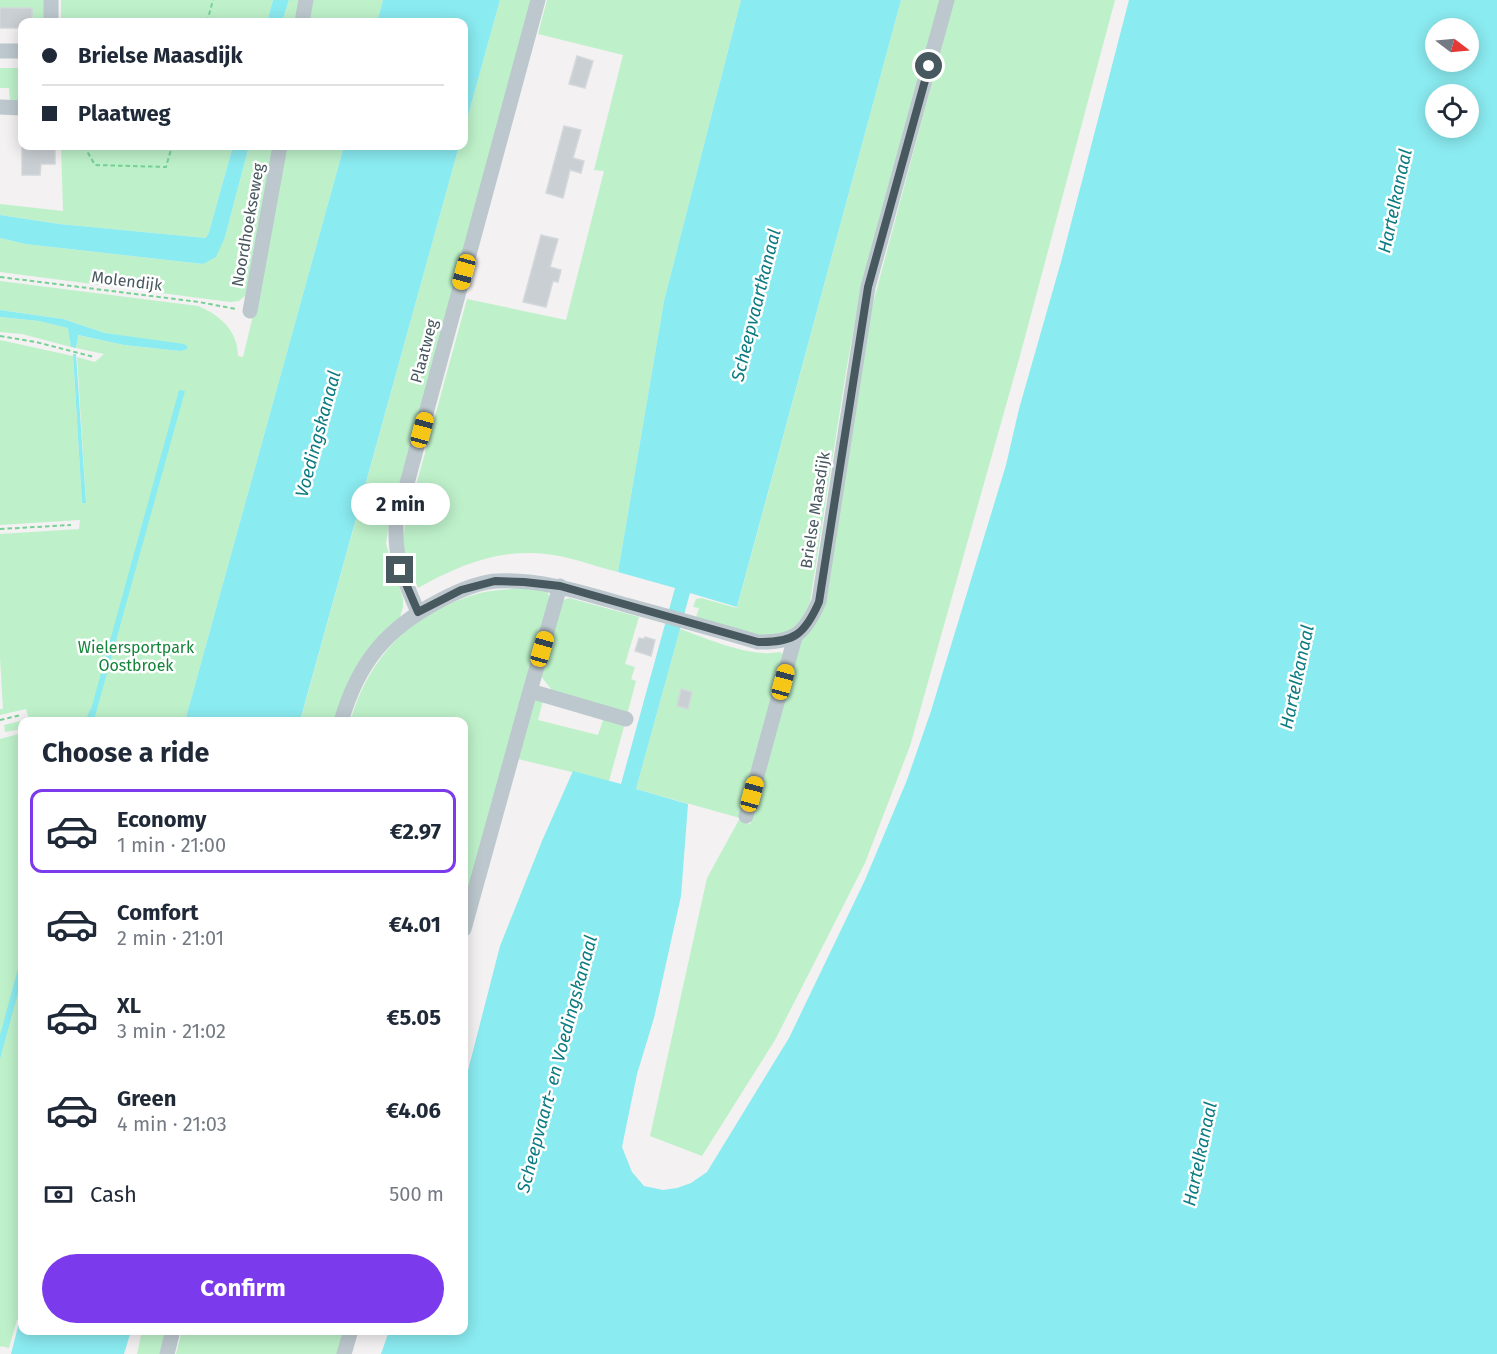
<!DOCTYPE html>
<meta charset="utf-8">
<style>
:root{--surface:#fff;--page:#f6f6f7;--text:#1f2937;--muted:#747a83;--line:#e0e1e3;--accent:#7c3aed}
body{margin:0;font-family:"Fira Sans",sans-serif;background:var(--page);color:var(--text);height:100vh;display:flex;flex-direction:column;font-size:22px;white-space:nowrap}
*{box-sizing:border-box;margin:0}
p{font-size:20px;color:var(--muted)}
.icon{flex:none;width:33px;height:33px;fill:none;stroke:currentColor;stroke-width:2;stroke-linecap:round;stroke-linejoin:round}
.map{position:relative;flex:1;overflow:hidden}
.sheet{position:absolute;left:18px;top:717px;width:450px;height:618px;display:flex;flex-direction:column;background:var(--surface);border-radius:12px;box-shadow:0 3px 15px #0003}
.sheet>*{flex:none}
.banner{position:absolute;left:18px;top:18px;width:450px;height:132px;border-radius:12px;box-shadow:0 3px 15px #0003;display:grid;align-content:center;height:132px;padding:0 24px;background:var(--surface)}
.needle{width:39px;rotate:106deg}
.buttons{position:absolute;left:1425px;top:18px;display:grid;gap:12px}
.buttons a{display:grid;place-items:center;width:54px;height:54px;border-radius:50%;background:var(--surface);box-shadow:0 3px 15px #0003;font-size:30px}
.end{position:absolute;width:27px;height:27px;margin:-14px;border:8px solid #48585f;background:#fff;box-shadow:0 0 0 3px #fff}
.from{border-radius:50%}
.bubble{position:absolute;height:42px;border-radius:21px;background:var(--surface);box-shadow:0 3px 15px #0003;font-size:20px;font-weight:700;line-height:42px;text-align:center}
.car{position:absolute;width:18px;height:36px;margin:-18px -9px;border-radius:8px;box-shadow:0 0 4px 2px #0007;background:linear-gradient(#f5c518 24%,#345 0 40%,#f5c518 0 76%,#345 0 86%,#f5c518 0)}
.banner b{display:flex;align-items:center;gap:21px;height:57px;font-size:22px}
.banner b+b{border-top:2px solid var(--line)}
.banner i{width:15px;height:15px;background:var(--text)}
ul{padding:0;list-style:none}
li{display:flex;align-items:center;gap:18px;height:84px;margin:0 12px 9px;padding:0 12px;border:3px solid transparent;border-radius:12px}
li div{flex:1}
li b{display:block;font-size:22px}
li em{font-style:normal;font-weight:700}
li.selected{border-color:var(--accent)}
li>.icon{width:54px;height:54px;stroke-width:1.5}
h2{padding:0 24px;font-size:27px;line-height:72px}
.pay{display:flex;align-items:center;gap:15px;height:66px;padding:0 24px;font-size:22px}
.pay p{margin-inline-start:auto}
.action{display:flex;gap:12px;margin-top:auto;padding:12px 24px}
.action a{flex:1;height:69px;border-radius:36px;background:var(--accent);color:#fff;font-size:24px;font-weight:700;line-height:69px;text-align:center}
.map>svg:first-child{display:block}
</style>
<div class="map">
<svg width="1497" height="1354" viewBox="0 0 1497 1354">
<rect width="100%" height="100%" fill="#f3f1f1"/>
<path fill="#bef1ca" d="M0,0H45V22H32V9L0,8Z
M61,0H273L267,22H61Z
M289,0H302L298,22H282Z
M310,0H383L377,22H306Z
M500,0H532L389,522L386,544L403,599V607L400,617L372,644L335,721L300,722L459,146H464V130Z
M547,0H741L664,301L618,572C601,568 585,562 568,558C513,544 466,561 418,588L402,545L405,526L467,299L566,320L604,171L594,170L623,55L538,34Z
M901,0H941L861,288L846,372L810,602C807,609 804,617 799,623C776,649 724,627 695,620L699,608L693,607L696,599L701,598L737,608Z
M954,0H1115L1021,352L910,746L865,863L830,932L775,1040L702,1156L650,1136L707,878L740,818L636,789L680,629C708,639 751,658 780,652L787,657L741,817L750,825L800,639L814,625L864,337Z
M0,68H22V101H10L9,88H0Z
M61,146H233L209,232L206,238L59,224L0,215V204L63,211Z
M249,146H276L247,294L239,301L230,302L0,272V238L25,244L203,264L225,237Z
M284,146H344L185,721L22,722V729L5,732L4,725L29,719L26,709L0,715V709H3L0,658V534L79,529L80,520L0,525V340L73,356L82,502L86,503L77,357L95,362L104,354L76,348L77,335L124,345L180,351L187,346L105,333L63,319L0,310V281L198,306C220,315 238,331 238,356L243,357L256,303Z
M0,317L39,321L69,328L71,347L22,334L0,332Z
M517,588L547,591L550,599L464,912V722H350C369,655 413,612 480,593C492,590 505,590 517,588Z
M569,598L639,617L625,664L635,667L631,679L636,681L627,715L555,694L540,675L561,601Z
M533,698L543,701L538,720L598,735L604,717L625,723L609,781L518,759Z
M22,733V1311L20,1320H17L9,1348L1,1346L0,1347V739Z
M142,1331H168L161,1354H137Z
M182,1331H348L341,1354H176Z"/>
<path fill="#8aebf0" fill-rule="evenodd" d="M273,0H289L282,22H267Z
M383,0H500L464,130V22H377Z
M741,0H901L737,607L690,593L636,789L688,804L681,896L654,1018L637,1074L622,1147L632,1172L644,1186L663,1190L677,1188L691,1183L707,1172L789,1038L865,880L907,780L931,711L1006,465L1019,409L1061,262L1129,0H1497V1354H381L389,1331L464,1330V1086L500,946L542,841L573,771L621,784L675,588L618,572L664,301ZM1436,28H1468V62H1436ZM1436,94H1468V128H1436Z
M233,146H249L225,237L216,257L203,264L25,244L0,238V215L59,224L206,238L209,232Z
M344,146H459L300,721H185Z
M0,310L63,319L105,333L184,344L187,346V349L180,351L124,345L78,335L76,348L71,347L68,328L39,321L0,317Z
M73,354H76L86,503H82Z
M179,390L185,391L94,720V721H85L92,706Z
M22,954V978L0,1059V1035Z
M22,1311V1330L131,1331L124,1354H11Z"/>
<path fill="#cacfd3" stroke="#d4d8dc" stroke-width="1.5" d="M0,8H32V22H22V28H0Z
M577,56L593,61L585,88L569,84Z
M564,126L581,130L573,158L584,161L581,173L570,170L563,198L546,193Z
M22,146H55V164H41L40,175H22Z
M541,235L558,239L550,267L561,270L558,282L553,281L546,307L523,302Z
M645,637L655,640L651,656L635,651L639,638L644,639Z
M681,689L692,692L688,709L677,706Z"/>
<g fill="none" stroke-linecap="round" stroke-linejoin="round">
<path stroke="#75d195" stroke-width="2" stroke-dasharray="4.5 3" stroke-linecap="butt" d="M207,22L213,0
M84,146L95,165L166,167L172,146
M0,277L199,302L236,309
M0,336L36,342L94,357
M0,529L71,525
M0,720L21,715"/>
<path stroke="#bcc8ce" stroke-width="15" d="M51,22V0
M302,22L306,0
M0,51H22
M0,107L22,108
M250,311L280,146
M560,586L530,691L626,719
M418,612C403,577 395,562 396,524L538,0
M341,722C358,662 387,628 441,600C458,591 478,582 497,581C542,579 584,593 626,605C670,617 714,629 758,642C794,643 805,634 819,601L868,287L947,0
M746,816L795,637
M464,929L530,691
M167,1354L173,1330
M344,1354L351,1330"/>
</g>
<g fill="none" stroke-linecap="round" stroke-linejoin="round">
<path stroke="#48585f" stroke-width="8" d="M400,570L418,612L461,590L495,581L524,582L560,586L758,642C794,643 805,634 819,602L868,287L929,66"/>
</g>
<g text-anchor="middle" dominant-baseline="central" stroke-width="5" stroke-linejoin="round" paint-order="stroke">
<g font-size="16" fill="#48585f" stroke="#fff">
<text transform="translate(248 225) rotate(-80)">Noordhoekseweg</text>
<text transform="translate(127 281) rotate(7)">Molendijk</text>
<text transform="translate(424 351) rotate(-75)">Plaatweg</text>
<text transform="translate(815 510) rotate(-81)">Brielse Maasdijk</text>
</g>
<g font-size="16" fill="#14853a" stroke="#fff">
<text x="136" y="647">Wielersportpark<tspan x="136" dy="18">Oostbroek</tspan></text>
</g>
<g font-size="18" font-style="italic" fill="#0a7c82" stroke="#fff">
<text transform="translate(1395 201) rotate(-78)">Hartelkanaal</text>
<text transform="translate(756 305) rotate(-76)">Scheepvaartkanaal</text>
<text transform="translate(318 434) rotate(-75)">Voedingskanaal</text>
<text transform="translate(1297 677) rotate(-78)">Hartelkanaal</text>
<text transform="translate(557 1064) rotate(-75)">Scheepvaart- en Voedingskanaal</text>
<text transform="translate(1200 1154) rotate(-78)">Hartelkanaal</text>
</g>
</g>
</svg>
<div class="buttons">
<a><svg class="needle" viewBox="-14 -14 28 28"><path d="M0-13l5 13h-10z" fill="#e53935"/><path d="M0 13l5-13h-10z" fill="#747a83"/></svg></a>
<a><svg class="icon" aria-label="locate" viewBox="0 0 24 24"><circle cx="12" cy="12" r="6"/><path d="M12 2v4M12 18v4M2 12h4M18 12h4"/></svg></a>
</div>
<i class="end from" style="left:929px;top:66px"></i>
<i class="end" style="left:400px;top:570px"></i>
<div class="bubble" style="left:351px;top:483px;width:99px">2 min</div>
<i class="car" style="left:464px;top:272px;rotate:195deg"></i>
<i class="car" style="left:422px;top:430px;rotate:15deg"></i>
<i class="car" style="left:542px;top:649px;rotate:16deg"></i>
<i class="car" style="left:783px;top:682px;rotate:15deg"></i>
<i class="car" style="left:752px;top:794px;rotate:15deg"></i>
<div class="banner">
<b><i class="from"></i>Brielse Maasdijk</b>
<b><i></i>Plaatweg</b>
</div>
<section class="sheet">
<h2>Choose a ride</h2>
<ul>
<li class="selected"><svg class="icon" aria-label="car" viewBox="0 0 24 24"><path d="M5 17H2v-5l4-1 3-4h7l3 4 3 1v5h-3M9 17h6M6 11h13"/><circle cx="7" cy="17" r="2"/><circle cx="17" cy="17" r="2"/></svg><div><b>Economy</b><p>1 min · 21:00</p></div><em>€2.97</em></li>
<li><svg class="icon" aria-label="car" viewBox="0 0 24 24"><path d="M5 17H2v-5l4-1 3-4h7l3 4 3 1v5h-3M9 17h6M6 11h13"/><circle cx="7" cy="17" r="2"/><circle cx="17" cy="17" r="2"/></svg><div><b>Comfort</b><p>2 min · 21:01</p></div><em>€4.01</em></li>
<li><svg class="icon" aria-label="car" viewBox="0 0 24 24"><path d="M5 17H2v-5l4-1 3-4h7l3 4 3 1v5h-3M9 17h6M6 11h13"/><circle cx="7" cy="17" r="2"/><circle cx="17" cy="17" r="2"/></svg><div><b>XL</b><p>3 min · 21:02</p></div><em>€5.05</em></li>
<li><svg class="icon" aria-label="car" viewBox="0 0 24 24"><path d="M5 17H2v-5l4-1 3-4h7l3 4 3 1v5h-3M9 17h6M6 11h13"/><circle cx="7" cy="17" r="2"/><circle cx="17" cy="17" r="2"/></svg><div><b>Green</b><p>4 min · 21:03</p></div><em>€4.06</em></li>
</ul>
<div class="pay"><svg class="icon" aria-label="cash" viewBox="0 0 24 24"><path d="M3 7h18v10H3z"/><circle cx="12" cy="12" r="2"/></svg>Cash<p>500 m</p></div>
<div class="action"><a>Confirm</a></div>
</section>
</div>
